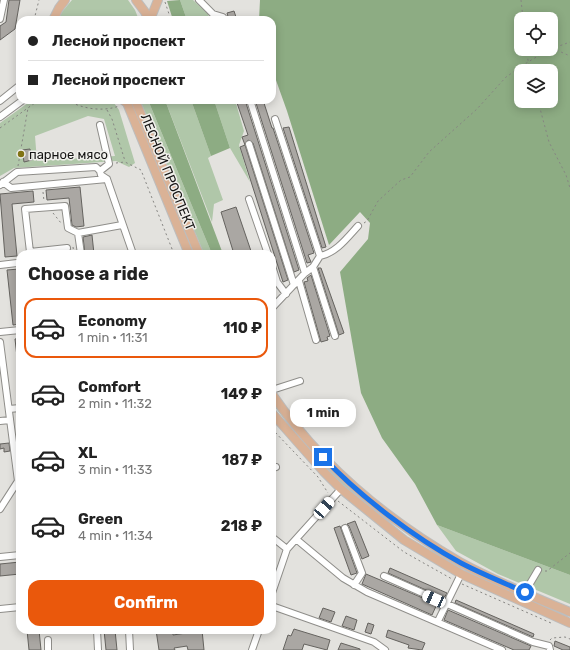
<!DOCTYPE html>
<meta charset="utf-8">
<style>
:root{--surface:#fff;--page:#f2f2f2;--text:#222;--muted:#767676;--line:#e0e0e0;--accent:#ea580c}
body{margin:0;font-family:Rubik,sans-serif;background:var(--page);color:var(--text);height:100vh;display:flex;flex-direction:column;font-size:15px;white-space:nowrap}
*{box-sizing:border-box;margin:0}
p{font-size:13px;color:var(--muted)}
.icon{flex:none;width:22px;height:22px;fill:none;stroke:currentColor;stroke-width:2;stroke-linecap:round;stroke-linejoin:round}
.map{position:relative;flex:1;overflow:hidden}
.side{position:absolute;left:16px;top:250px;width:260px;height:384px;display:flex;flex-direction:column;background:var(--surface);border-radius:12px;box-shadow:0 2px 10px #0003}
.side>*{flex:none}
.hud{position:absolute;left:16px;top:16px;width:260px;height:88px;border-radius:12px;box-shadow:0 2px 10px #0003;display:grid;align-content:center;height:88px;padding:0 12px;background:var(--surface)}
.buttons{position:absolute;left:514px;top:12px;display:grid;gap:8px}
.buttons a{display:grid;place-items:center;width:44px;height:44px;border-radius:8px;background:var(--surface);box-shadow:0 2px 10px #0003;font-size:20px}
.end{position:absolute;width:18px;height:18px;margin:-9px;border:5px solid #1a73e8;background:#fff;box-shadow:0 0 0 2px #fff}
.from{border-radius:50%}
.bubble{position:absolute;height:28px;border-radius:12px;background:var(--surface);box-shadow:0 2px 10px #0003;font-size:13px;font-weight:700;line-height:28px;text-align:center}
.car{position:absolute;width:12px;height:24px;margin:-12px -6px;border-radius:5px;box-shadow:0 0 3px 1px #0007;background:linear-gradient(#fff 24%,#345 0 40%,#fff 0 76%,#345 0 86%,#fff 0)}
.hud b{display:flex;align-items:center;gap:14px;height:38px;font-size:15px}
.hud b+b{border-top:1px solid var(--line)}
.hud i{width:10px;height:10px;background:var(--text)}
ul{padding:0;list-style:none}
li{display:flex;align-items:center;gap:12px;height:60px;margin:0 8px 6px;padding:0 4px;border:2px solid transparent;border-radius:12px}
li div{flex:1}
li b{display:block;font-size:15px}
li em{font-style:normal;font-weight:700}
li.selected{border-color:var(--accent)}
li>.icon{width:36px;height:36px;stroke-width:1.5}
h2{padding:0 12px;font-size:18px;line-height:48px}
.action{display:flex;gap:8px;margin-top:auto;padding:8px 12px}
.action a{flex:1;height:46px;border-radius:12px;background:var(--accent);color:#fff;font-size:16px;font-weight:700;line-height:46px;text-align:center}
.map>svg:first-child{display:block}
</style>
<div class="map">
<svg width="570" height="650" viewBox="0 0 570 650">
<rect width="100%" height="100%" fill="#e3e2de"/>
<path fill="#b0c7a9" fill-rule="evenodd" d="M72,0H128L135,10L139,20H58L61,13Z
M180,0H193L208,14L210,20H187Z
M32,100H112L119,110L135,163L129,167L116,161L14,168L0,176V123ZM88,116L104,119L115,156L37,161L35,136Z
M129,100H132L195,254H193Z
M140,100H148L212,254H204Z
M165,100H191L211,156L208,158L223,200L214,204L212,222Z
M214,100H235L244,131L239,145L250,182L230,148Z
M272,399C289,422 306,445 326,465C358,499 398,525 436,552C405,531 373,511 344,486C317,462 294,432 272,403Z
M437,525L570,575V604L498,574L456,551Z"/>
<path fill="#8dac83" fill-rule="evenodd" d="M180,0L187,20H173L167,1Z
M260,0H570V575L437,525L415,484L382,438L361,393L340,272L368,239L370,223L360,212L329,245L287,111L272,69V20H259ZM521,19H551V49H521ZM521,71H551V101H521Z
M148,100H165L223,254H212Z
M191,100H214L230,148L211,156Z"/>
<path fill="#aaa7a3" stroke="#65635f" d="M9,0H20L15,29L0,40V26L6,22Z
M234,11L237,20H229L227,13Z
M236,100H245L299,270L294,272L253,143L248,140L245,145L242,137L248,135Z
M255,100H263L272,128H273L314,253L308,255L311,262L307,263Z
M289,127L326,247L322,248L283,128Z
M245,145L288,280L283,282L240,147Z
M30,149L32,160L24,162L22,150Z
M80,187L84,226L76,227L72,225L69,198L47,200L46,190Z
M33,191L34,202L12,204L17,256L5,257L0,194Z
M236,207L252,254H234L221,212Z
M92,235L94,254H85L83,237Z
M318,268H321L344,333L339,335Z
M19,269L20,324L13,325L7,270Z
M311,275L330,336L327,337L328,340L321,342L304,282L308,281L307,278Z
M20,338V357H17L15,339Z
M9,443L10,451L4,452V448L0,449V444Z
M355,521L369,556L362,559L349,526L347,524Z
M340,526L357,573L351,575L334,528Z
M20,562V574L0,576V564Z
M390,568L447,593L444,598L388,573Z
M366,574L437,604L432,615L362,584Z
M456,600L534,634L533,637L455,603Z
M323,608L335,612L331,622L319,618Z
M448,610L531,646L529,650H514L444,620Z
M346,616L357,620L354,630L342,626Z
M368,623L374,625L371,634L365,632Z
M294,629L330,640L327,650L304,644L302,650H283L288,635L291,636Z
M27,630H39L41,650H29Z
M104,630H115L117,650H106Z
M156,630H173V635L186,633V630H202L204,650H188L187,646L174,648L175,650H159Z
M388,630L425,643L422,650L408,648L409,645L386,637Z
M555,641L570,647V650H563L554,646Z
M341,643L360,649V650H338Z"/>
<g fill="none" stroke-linecap="round" stroke-linejoin="round">
<g stroke="#8f8e8a" stroke-width="8">
<path id="minor" d="M199,0L213,14L223,17L224,20
M0,19L4,0
M250,100L305,273
M0,101L20,85
M0,117L23,100
M275,119L320,256
M100,125L109,164L100,171
M249,144L294,285
M3,182L11,188L107,179
M0,185L17,172L96,167L100,171L101,175L107,179L133,254
M249,199L268,254
M78,233L122,225
M30,252L67,248
M27,254L30,252L25,209L65,206L68,228L78,233L81,254
M0,265L17,263
M272,266L277,282L286,294
M313,267L335,336
M299,281L316,340
M272,308L305,273L313,267L320,256C336,253 347,238 358,226
M0,332L20,330
M0,342L18,481L0,509
M272,390L300,381
M9,409L20,408
M0,421L10,420
M272,468L276,467
M345,528L362,573L354,585
M272,537L287,549
M296,539L343,578L367,592L502,650
M0,557L20,555
M384,576L533,642L549,646L550,650
M525,592L538,570
M272,593L287,549L341,489
M272,606L374,642L385,650
M0,609L20,607
M438,621L461,574
M97,630L98,650
M129,630L130,650
M48,640V650
M252,650L259,630"/>
</g>
<g stroke="#bdbdbd" stroke-width="10">
<path id="major" d="M136,0L145,12L149,20
M53,20L59,8L65,0
M150,20L158,0
M123,100L127,103L189,254
M135,100L199,254
M272,394C320,464 387,520 460,562C494,581 534,597 570,612
M272,413L324,472L341,489L404,540L461,574L570,623"/>
</g>
<path stroke="#868582" stroke-width="1" stroke-dasharray="2 3" stroke-linecap="butt" d="M521,0L523,19
M165,2L171,20
M34,20L39,0
M552,48L570,56
M526,49L530,71
M551,49L570,42
M67,100C82,109 103,112 119,106
M538,101L549,142L566,175L570,188
M107,110L112,119L125,161
M0,128L39,100
M116,163L125,162L141,170L174,254
M18,166L28,108
M43,192L44,201
M53,213L61,223
M364,223L367,221L378,201L401,180L410,177L429,152L477,109L506,77L528,62L550,49
M73,247L74,254
M272,429L318,477L328,493
M338,501L404,552L452,579
M545,571H547L570,553
M462,584L551,623
M550,640L552,638L565,637L570,639"/>
<use href="#minor" stroke="#fff" stroke-width="6"/>
<use href="#major" stroke="#dab296" stroke-width="8"/>
</g>
<g fill="none" stroke-linecap="round" stroke-linejoin="round">
<path stroke="#1a73e8" stroke-width="5" d="M323,457C359,496 415,538 461,563C482,574 504,583 525,592"/>
</g>
<circle fill="#817314" stroke="#f0efeb" stroke-width="1.5" cx="21" cy="154" r="4"/>
<g text-anchor="middle" dominant-baseline="central" stroke-width="3" stroke-linejoin="round" paint-order="stroke">
<g font-size="13" fill="#151413" stroke="#f0efeb" text-anchor="start">
<text x="29" y="154">парное мясо</text>
</g>
<g font-size="13" fill="#151413" stroke="#f0efeb">
<text transform="translate(168 172) rotate(68)">ЛЕСНОЙ ПРОСПЕКТ</text>
</g>
</g>
</svg>
<div class="buttons">
<a><svg class="icon" aria-label="locate" viewBox="0 0 24 24"><circle cx="12" cy="12" r="6"/><path d="M12 2v4M12 18v4M2 12h4M18 12h4"/></svg></a>
<a><svg class="icon" aria-label="layers" viewBox="0 0 24 24"><path d="M12 4l9 5-9 5-9-5zM3 14l9 5 9-5"/></svg></a>
</div>
<i class="end from" style="left:525px;top:592px"></i>
<i class="end" style="left:323px;top:457px"></i>
<div class="bubble" style="left:290px;top:399px;width:66px">1 min</div>
<i class="car" style="left:324px;top:508px;rotate:41deg"></i>
<i class="car" style="left:434px;top:599px;rotate:294deg"></i>
<div class="hud">
<b><i class="from"></i>Лесной проспект</b>
<b><i></i>Лесной проспект</b>
</div>
<section class="side">
<h2>Choose a ride</h2>
<ul>
<li class="selected"><svg class="icon" aria-label="car" viewBox="0 0 24 24"><path d="M5 17H2v-5l4-1 3-4h7l3 4 3 1v5h-3M9 17h6M6 11h13"/><circle cx="7" cy="17" r="2"/><circle cx="17" cy="17" r="2"/></svg><div><b>Economy</b><p>1 min · 11:31</p></div><em>110 ₽</em></li>
<li><svg class="icon" aria-label="car" viewBox="0 0 24 24"><path d="M5 17H2v-5l4-1 3-4h7l3 4 3 1v5h-3M9 17h6M6 11h13"/><circle cx="7" cy="17" r="2"/><circle cx="17" cy="17" r="2"/></svg><div><b>Comfort</b><p>2 min · 11:32</p></div><em>149 ₽</em></li>
<li><svg class="icon" aria-label="car" viewBox="0 0 24 24"><path d="M5 17H2v-5l4-1 3-4h7l3 4 3 1v5h-3M9 17h6M6 11h13"/><circle cx="7" cy="17" r="2"/><circle cx="17" cy="17" r="2"/></svg><div><b>XL</b><p>3 min · 11:33</p></div><em>187 ₽</em></li>
<li><svg class="icon" aria-label="car" viewBox="0 0 24 24"><path d="M5 17H2v-5l4-1 3-4h7l3 4 3 1v5h-3M9 17h6M6 11h13"/><circle cx="7" cy="17" r="2"/><circle cx="17" cy="17" r="2"/></svg><div><b>Green</b><p>4 min · 11:34</p></div><em>218 ₽</em></li>
</ul>
<div class="action"><a>Confirm</a></div>
</section>
</div>
